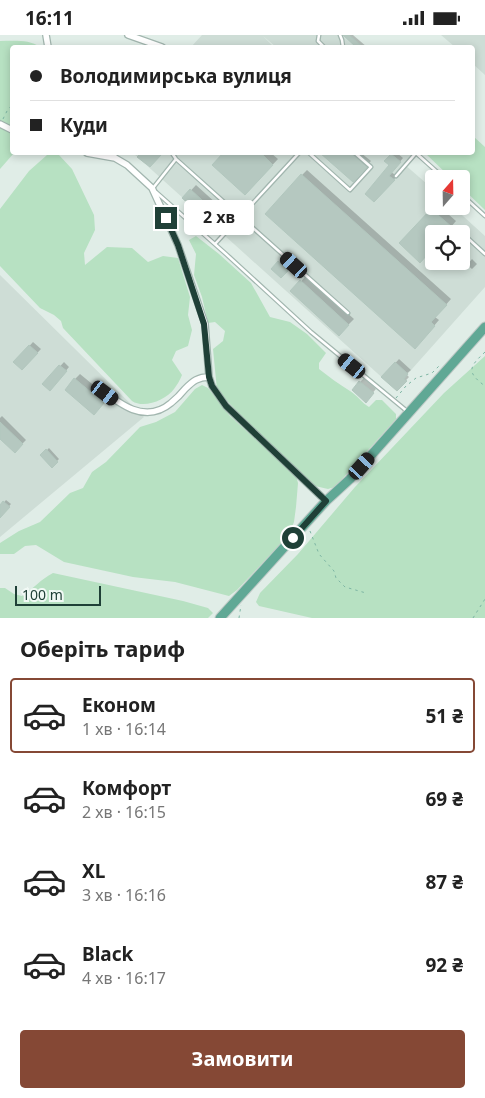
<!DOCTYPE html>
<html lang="uk">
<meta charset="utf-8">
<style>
:root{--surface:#fff;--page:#f6f6f6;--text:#222;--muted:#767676;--line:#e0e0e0;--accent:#854835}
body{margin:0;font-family:"Noto Sans",sans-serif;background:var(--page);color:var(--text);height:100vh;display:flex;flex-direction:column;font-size:19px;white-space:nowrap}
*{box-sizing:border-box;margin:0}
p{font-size:16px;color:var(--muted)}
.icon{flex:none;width:28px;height:28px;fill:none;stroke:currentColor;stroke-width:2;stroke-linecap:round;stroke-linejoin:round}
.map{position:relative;height:583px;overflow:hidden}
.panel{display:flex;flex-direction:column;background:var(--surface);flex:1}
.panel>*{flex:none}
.top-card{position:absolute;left:10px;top:10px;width:465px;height:110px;border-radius:5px;box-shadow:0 2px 8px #0003;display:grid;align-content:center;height:110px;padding:0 20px;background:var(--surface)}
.needle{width:32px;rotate:20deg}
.controls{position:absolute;left:425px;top:135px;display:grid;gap:10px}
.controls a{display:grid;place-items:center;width:45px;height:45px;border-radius:5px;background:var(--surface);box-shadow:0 2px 8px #0003;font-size:25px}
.scale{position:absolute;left:15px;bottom:12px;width:86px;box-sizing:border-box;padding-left:5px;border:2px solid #1f4037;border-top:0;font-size:14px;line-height:18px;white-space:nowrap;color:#1f4037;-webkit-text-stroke:4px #f1f9f5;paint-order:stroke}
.end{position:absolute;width:22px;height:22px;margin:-11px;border:6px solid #1f4037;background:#fff;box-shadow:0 0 0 2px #fff}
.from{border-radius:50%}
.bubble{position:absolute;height:35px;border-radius:5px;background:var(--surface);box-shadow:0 2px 8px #0003;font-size:16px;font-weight:700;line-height:35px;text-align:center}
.car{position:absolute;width:15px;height:30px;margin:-15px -8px;border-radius:6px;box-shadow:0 0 4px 1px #0007;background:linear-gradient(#222 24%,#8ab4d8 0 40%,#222 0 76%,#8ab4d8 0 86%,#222 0)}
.top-card b{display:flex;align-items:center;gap:18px;height:48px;font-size:19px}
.top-card b+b{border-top:1px solid var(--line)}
.top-card i{width:12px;height:12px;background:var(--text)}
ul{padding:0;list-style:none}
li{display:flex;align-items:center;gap:15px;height:75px;margin:0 10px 8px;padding:0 10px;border:2px solid transparent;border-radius:5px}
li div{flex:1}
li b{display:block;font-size:19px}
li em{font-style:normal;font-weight:700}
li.active{border-color:var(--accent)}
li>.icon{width:45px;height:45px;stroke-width:1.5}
h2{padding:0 20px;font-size:22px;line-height:60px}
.button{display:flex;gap:10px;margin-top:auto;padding:10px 20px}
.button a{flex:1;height:58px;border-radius:5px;background:var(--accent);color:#fff;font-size:20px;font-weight:700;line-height:58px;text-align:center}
.status{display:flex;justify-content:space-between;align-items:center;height:35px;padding:0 25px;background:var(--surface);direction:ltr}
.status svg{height:14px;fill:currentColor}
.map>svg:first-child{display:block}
</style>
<div class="status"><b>16:11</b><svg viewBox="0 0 49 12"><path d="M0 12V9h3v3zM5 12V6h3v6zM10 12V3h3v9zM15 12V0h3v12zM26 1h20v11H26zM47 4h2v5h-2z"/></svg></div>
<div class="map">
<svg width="485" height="583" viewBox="0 0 485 583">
<rect width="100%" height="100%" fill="#e0ede7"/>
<path fill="#ceddd6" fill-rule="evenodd" d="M202,0H349L363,12H276L263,1L274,12H191Z
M441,0H485V40L473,29L472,12H455Z
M133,118H413L404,129L434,155V171H452L485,201V252L404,343L407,346L397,356ZM434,199H461V226H434Z
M0,240L144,382L0,502Z"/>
<path fill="#b7e1c2" d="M0,6C13,6 29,4 40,12H12L14,118L0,134Z
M473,101L485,112V175L461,152V144H452L425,118H472Z
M47,120H59L72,134L94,180L95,195L84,218L85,230L107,212L132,213L148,227L163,221L178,223L190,262L188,280L192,295L188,311L176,316L172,325L182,340C180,345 177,350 174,354C166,365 144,374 132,366L63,293L61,286L54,280L40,273L0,231V174L29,136Z
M196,201L219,219L251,248L270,282L290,287L307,299L326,318L319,328V334C329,342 339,349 350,356C357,360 362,368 369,372L376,365H382L396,379V384L335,452L328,454L315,451L248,388L217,355L213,314L223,306L225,296L215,287L208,288L202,262L194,240L196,219L189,205Z
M485,321V583H312L259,571L256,567L260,558L298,519L355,452L444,358Z
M202,350L208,353L230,381L296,441L298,448L296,472L294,487L288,501L237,555L229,561L175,547L133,542L64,527L36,510L25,511L14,519H0V508L19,496L40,487L70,458L83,453L92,437L106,427L140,392L156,387L175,377L195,354Z
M53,538L183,566L208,573L213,578L208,583H0V553H5L14,559L22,561C33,554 41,544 53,538Z"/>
<path fill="#0003" d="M345,0H353L367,12H357Z
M224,118H271L278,124L250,154L214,129Z
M322,118H361L371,126L353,145Z
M394,118H397L403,123L391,137L397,141L374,166L391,130L386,126Z
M307,135L451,264L435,282L439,285L420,307L302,140Z
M196,150L228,179L221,186L184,163Z
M435,171H439L456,186L445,199H434L401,208Z
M472,224L477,229L472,234L467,230Z
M281,225L290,233L281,241L273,234Z
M439,226H451L445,232Z
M306,241L354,284L344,294L292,256Z
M33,307L41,314L22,334L15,327Z
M399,324L411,335L406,339L409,342L397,355L383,342Z
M64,327L69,332L54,350L44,349Z
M80,339L108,362L99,373L75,344Z
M364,343L376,354L369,362L360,347Z
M2,381L26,405L15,416L0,402V383Z
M49,413L59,424L52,431L42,420Z
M6,465L11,469L0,481V472Z"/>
<path fill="#b5c8c0" stroke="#b2c7be" d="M343,0H349L363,12H356Z
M141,118H158L161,120L150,132L137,122Z
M223,118H261L273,130L245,160L212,130Z
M320,118H351L367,132L353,147Z
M391,119L401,127L389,141L395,145L374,167L365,159L389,130L384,126Z
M301,139L447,270L431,287L435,291L415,314L265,179Z
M190,154L224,185L216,193L182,163Z
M431,174L452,192L446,199H434V212L420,228L399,208Z
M278,226L288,236L281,243L271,234Z
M300,245L349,290L339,301L290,256Z
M29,310L38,318L22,335L13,327Z
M395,327L408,339L404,344L407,346L397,356L381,342Z
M59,330L67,336L50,356L42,349Z
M74,343L104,368L94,380L65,355Z
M359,346L374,358L366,368L352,355Z
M0,387L23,409L15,418L0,404Z
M46,414L58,427L52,433L40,420Z
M3,466L10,472L0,483V470Z"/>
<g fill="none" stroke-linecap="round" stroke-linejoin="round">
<g stroke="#a2b6af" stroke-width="5">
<path id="service" d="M319,0L318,6L324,12
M340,0L342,5L343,12
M172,118L176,124L348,278
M309,118L350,155L371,132L355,118
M416,118L445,144
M396,141L416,118
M153,153L176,124
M156,157L226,219L311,297L408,377
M461,159L485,181
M459,195L485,219
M215,209L299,118"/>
</g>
<g stroke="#a2b6af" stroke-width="8">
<path id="minor" d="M46,0L48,12
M128,0L162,12
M0,89L12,95
M87,118L115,123
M111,118L115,123L127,130L152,153L178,210L205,289L209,342L212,351L226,371L326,466
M98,352C118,368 145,390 171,368C176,364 181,359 185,354C193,346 198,342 209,342"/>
</g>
<g stroke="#c0cac7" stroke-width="11">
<path id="primary" d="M220,583L326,466L350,444L485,292"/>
</g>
<path stroke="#7db5a3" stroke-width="1" stroke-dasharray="2.5 4" stroke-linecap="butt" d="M3,84L7,76L12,70
M485,317C469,332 466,337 485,351
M396,363L406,351L416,343L432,338L440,330
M310,496L319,519L334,536L336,543L345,552L366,558
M239,583L241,570
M473,583L485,564"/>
<use href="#service" stroke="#fff" stroke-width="2.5"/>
<use href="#minor" stroke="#fff" stroke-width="5.5"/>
<use href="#primary" stroke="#60a895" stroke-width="9"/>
</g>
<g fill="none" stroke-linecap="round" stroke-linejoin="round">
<path stroke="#1f4037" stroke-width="6" d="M166,183L178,210L204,289L209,342L212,351L226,371L326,466L293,503"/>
</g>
</svg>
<div class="controls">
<a><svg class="needle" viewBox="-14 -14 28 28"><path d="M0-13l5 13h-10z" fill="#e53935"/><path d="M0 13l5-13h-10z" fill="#767676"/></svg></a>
<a><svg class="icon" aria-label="locate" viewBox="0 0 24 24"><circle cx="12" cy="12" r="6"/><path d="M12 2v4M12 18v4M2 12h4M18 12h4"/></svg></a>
</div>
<div class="scale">100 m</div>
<i class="end from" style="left:293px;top:503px"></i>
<i class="end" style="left:166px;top:183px"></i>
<div class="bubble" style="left:184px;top:165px;width:70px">2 хв</div>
<i class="car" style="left:294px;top:230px;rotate:312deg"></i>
<i class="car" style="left:352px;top:331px;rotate:309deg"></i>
<i class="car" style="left:105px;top:358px;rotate:127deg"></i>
<i class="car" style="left:362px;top:431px;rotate:42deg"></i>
<div class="top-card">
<b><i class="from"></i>Володимирська вулиця</b>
<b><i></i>Куди</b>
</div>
</div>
<section class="panel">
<h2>Оберіть тариф</h2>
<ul>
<li class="active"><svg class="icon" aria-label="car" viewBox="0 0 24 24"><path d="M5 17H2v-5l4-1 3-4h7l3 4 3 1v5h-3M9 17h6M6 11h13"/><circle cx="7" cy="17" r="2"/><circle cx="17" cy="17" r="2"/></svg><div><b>Економ</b><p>1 хв · 16:14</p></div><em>51 ₴</em></li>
<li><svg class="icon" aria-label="car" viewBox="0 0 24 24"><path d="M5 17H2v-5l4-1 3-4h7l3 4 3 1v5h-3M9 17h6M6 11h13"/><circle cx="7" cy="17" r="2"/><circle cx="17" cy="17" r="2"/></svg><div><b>Комфорт</b><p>2 хв · 16:15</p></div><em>69 ₴</em></li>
<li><svg class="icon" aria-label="car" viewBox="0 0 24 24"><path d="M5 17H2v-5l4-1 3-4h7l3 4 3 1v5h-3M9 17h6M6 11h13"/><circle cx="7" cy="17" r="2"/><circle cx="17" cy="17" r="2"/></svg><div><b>XL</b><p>3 хв · 16:16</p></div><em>87 ₴</em></li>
<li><svg class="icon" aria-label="car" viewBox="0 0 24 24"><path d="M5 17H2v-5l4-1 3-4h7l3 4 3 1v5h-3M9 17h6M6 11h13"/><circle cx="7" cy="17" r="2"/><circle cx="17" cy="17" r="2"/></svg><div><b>Black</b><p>4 хв · 16:17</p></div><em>92 ₴</em></li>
</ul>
<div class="button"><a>Замовити</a></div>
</section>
